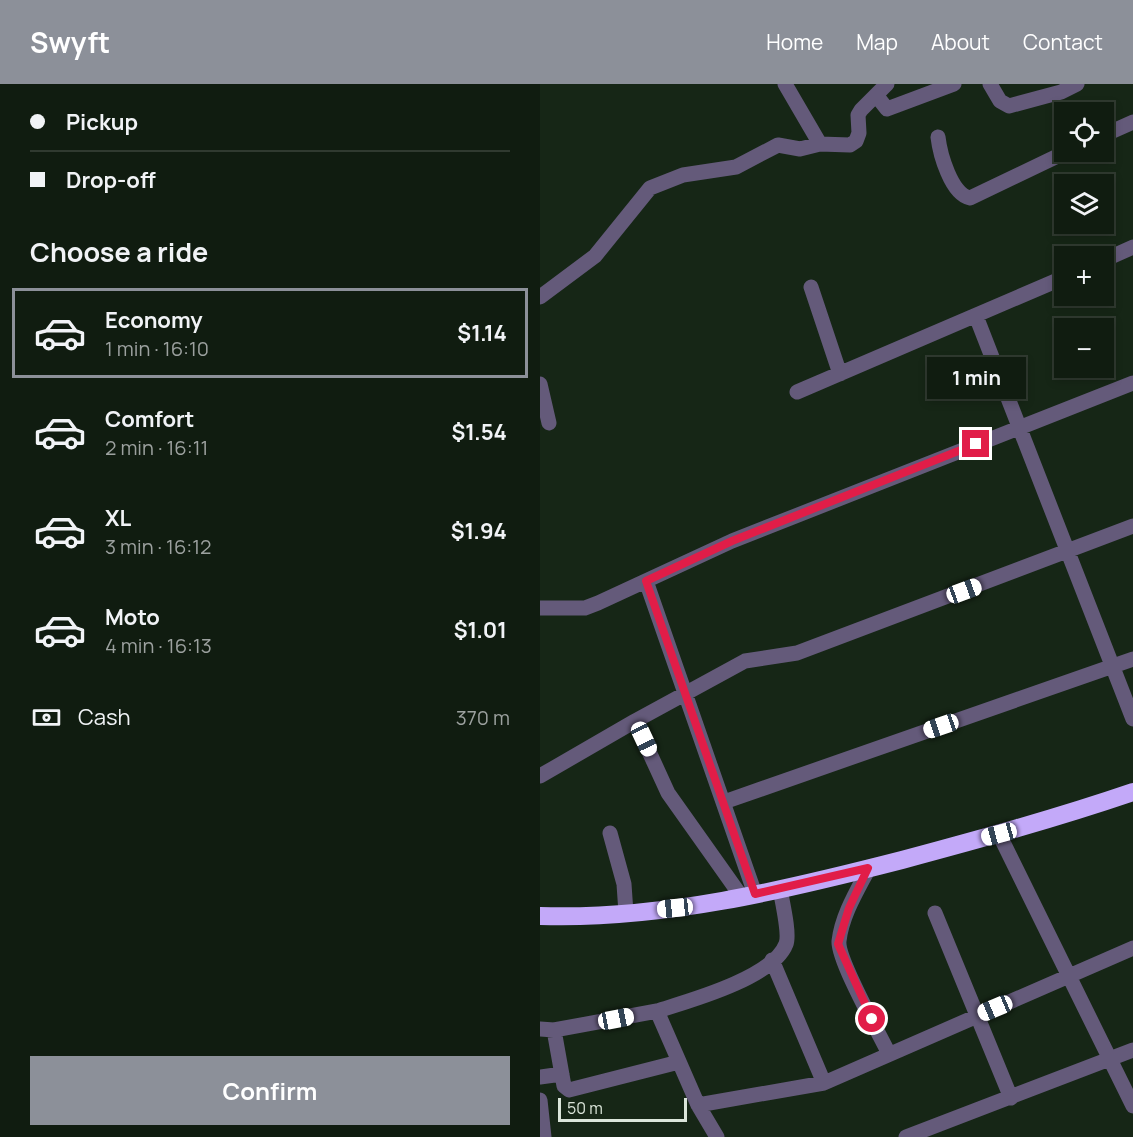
<!DOCTYPE html>
<meta charset="utf-8">
<style>
:root{--surface:#101c10;--page:#1e291e;--text:#f1f3f6;--muted:#9ca19f;--line:#303a30;--accent:#8c9099}
body{margin:0;font-family:Manrope,sans-serif;background:var(--page);color:var(--text);height:100vh;display:flex;flex-direction:column;font-size:22px;white-space:nowrap}
*{box-sizing:border-box;margin:0}
p{font-size:20px;color:var(--muted)}
.icon{flex:none;width:33px;height:33px;fill:none;stroke:currentColor;stroke-width:2;stroke-linecap:round;stroke-linejoin:round}
.map{position:relative;flex:1;overflow:hidden}
.drawer{display:flex;flex-direction:column;background:var(--surface);width:540px}
.drawer>*{flex:none}
.banner{display:grid;align-content:center;height:132px;padding:0 30px;background:var(--surface)}
.buttons{position:absolute;left:514px;top:18px;display:grid;gap:12px}
.buttons a{display:grid;place-items:center;width:60px;height:60px;border-radius:0px;background:var(--surface);box-shadow:0 3px 9px #0003,0 0 0 2px var(--line);font-size:30px}
.scale{position:absolute;left:18px;bottom:15px;width:129px;box-sizing:border-box;padding-left:6px;border:3px solid #dbe5da;border-top:0;font-size:16px;line-height:21px;white-space:nowrap;color:#dbe5da;-webkit-text-stroke:4px #162616;paint-order:stroke}
.end{position:absolute;width:27px;height:27px;margin:-14px;border:8px solid #e11d48;background:#fff;box-shadow:0 0 0 3px #fff}
.from{border-radius:50%}
.bubble{position:absolute;height:42px;border-radius:0px;background:var(--surface);box-shadow:0 3px 9px #0003,0 0 0 2px var(--line);font-size:20px;font-weight:700;line-height:42px;text-align:center}
.car{position:absolute;width:18px;height:36px;margin:-18px -9px;border-radius:8px;box-shadow:0 0 4px 2px #0007;background:linear-gradient(#fff 24%,#345 0 40%,#fff 0 76%,#345 0 86%,#fff 0)}
.banner b{display:flex;align-items:center;gap:21px;height:57px;font-size:22px}
.banner b+b{border-top:2px solid var(--line)}
.banner i{width:15px;height:15px;background:var(--text)}
ul{padding:0;list-style:none}
li{display:flex;align-items:center;gap:18px;height:90px;margin:0 12px 9px;padding:0 18px;border:3px solid transparent;border-radius:0px}
li div{flex:1}
li b{display:block;font-size:22px}
li em{font-style:normal;font-weight:700}
li.on{border-color:var(--accent)}
li>.icon{width:54px;height:54px;stroke-width:1.5}
h2{padding:0 30px;font-size:27px;line-height:72px}
.pay{display:flex;align-items:center;gap:15px;height:66px;padding:0 30px;font-size:22px}
.pay p{margin-inline-start:auto}
.cta{display:flex;gap:12px;margin-top:auto;padding:12px 30px}
.cta a{flex:1;height:69px;border-radius:0px;background:var(--accent);color:#fff;font-size:24px;font-weight:700;line-height:69px;text-align:center}
header{display:flex;align-items:center;gap:36px;box-sizing:border-box;height:84px;padding:0 30px;background:var(--accent);color:#fff}
header strong{font-size:28px}
nav{display:flex;gap:33px;margin-inline-start:auto;font-size:21px}
main{display:flex;flex:1;min-height:0}
.map>svg:first-child{display:block}
</style>
<header>
<strong>Swyft</strong>
<nav><a>Home</a><a>Map</a><a>About</a><a>Contact</a></nav>
</header>
<main>
<section class="drawer">
<div class="banner">
<b><i class="from"></i>Pickup</b>
<b><i></i>Drop-off</b>
</div>
<h2>Choose a ride</h2>
<ul>
<li class="on"><svg class="icon" aria-label="car" viewBox="0 0 24 24"><path d="M5 17H2v-5l4-1 3-4h7l3 4 3 1v5h-3M9 17h6M6 11h13"/><circle cx="7" cy="17" r="2"/><circle cx="17" cy="17" r="2"/></svg><div><b>Economy</b><p>1 min · 16:10</p></div><em>$1.14</em></li>
<li><svg class="icon" aria-label="car" viewBox="0 0 24 24"><path d="M5 17H2v-5l4-1 3-4h7l3 4 3 1v5h-3M9 17h6M6 11h13"/><circle cx="7" cy="17" r="2"/><circle cx="17" cy="17" r="2"/></svg><div><b>Comfort</b><p>2 min · 16:11</p></div><em>$1.54</em></li>
<li><svg class="icon" aria-label="car" viewBox="0 0 24 24"><path d="M5 17H2v-5l4-1 3-4h7l3 4 3 1v5h-3M9 17h6M6 11h13"/><circle cx="7" cy="17" r="2"/><circle cx="17" cy="17" r="2"/></svg><div><b>XL</b><p>3 min · 16:12</p></div><em>$1.94</em></li>
<li><svg class="icon" aria-label="car" viewBox="0 0 24 24"><path d="M5 17H2v-5l4-1 3-4h7l3 4 3 1v5h-3M9 17h6M6 11h13"/><circle cx="7" cy="17" r="2"/><circle cx="17" cy="17" r="2"/></svg><div><b>Moto</b><p>4 min · 16:13</p></div><em>$1.01</em></li>
</ul>
<div class="pay"><svg class="icon" aria-label="cash" viewBox="0 0 24 24"><path d="M3 7h18v10H3z"/><circle cx="12" cy="12" r="2"/></svg>Cash<p>370 m</p></div>
<div class="cta"><a>Confirm</a></div>
</section>
<div class="map">
<svg width="593" height="1053" viewBox="0 0 593 1053">
<rect width="100%" height="100%" fill="#162616"/>
<g fill="none" stroke-linecap="round" stroke-linejoin="round">
<path stroke="#645a7a" stroke-width="15" d="M245,0L280,60
M450,0L460,17L469,22L521,8L537,0
M336,11L347,25L414,0
M564,51L593,38
M398,53C400,70 411,110 430,114L526,68
M564,176L593,163
M271,203L300,290
M0,213L55,172L110,104L143,91L196,83L238,61L260,65L280,60L310,61L316,57L319,49L318,31L321,26L347,0
M436,232L593,635
M0,300L9,339
M257,308L525,193
M106,497L215,810
M0,524H45L58,519L192,457L593,299
M0,692L95,637
M184,718L593,575
M70,749L84,800L86,829
M459,750L593,1022
M329,784C317,807 302,831 299,857C297,875 339,949 349,970
M201,812L128,709L95,637L205,577L257,569L593,442
M395,829L471,1014
M0,945L14,946L117,927
M14,946L24,1002L29,1006L139,978
M0,993L22,990
M284,999L593,864
M0,1016L4,1053
M158,1021L284,999L232,876
M177,1053L158,1021L117,927C149,917 233,894 246,860C250,850 242,817 240,805
M366,1053L593,966"/>
<path stroke="#c3a9f9" stroke-width="18" d="M0,832C122,836 245,806 362,776C440,755 517,734 593,708"/>
</g>
<g fill="none" stroke-linecap="round" stroke-linejoin="round">
<path stroke="#e11d48" stroke-width="8" d="M332,935L298,860L309,824L328,784L215,810L106,497L192,457L436,360"/>
</g>
</svg>
<div class="buttons">
<a><svg class="icon" aria-label="locate" viewBox="0 0 24 24"><circle cx="12" cy="12" r="6"/><path d="M12 2v4M12 18v4M2 12h4M18 12h4"/></svg></a>
<a><svg class="icon" aria-label="layers" viewBox="0 0 24 24"><path d="M12 4l9 5-9 5-9-5zM3 14l9 5 9-5"/></svg></a>
<a>+</a>
<a>−</a>
</div>
<div class="scale">50 m</div>
<i class="end from" style="left:332px;top:935px"></i>
<i class="end" style="left:436px;top:360px"></i>
<div class="bubble" style="left:387px;top:273px;width:99px">1 min</div>
<i class="car" style="left:424px;top:507px;rotate:70deg"></i>
<i class="car" style="left:401px;top:642px;rotate:251deg"></i>
<i class="car" style="left:104px;top:655px;rotate:155deg"></i>
<i class="car" style="left:459px;top:750px;rotate:255deg"></i>
<i class="car" style="left:135px;top:824px;rotate:264deg"></i>
<i class="car" style="left:455px;top:924px;rotate:247deg"></i>
<i class="car" style="left:76px;top:935px;rotate:79deg"></i>
</div>
</main>
